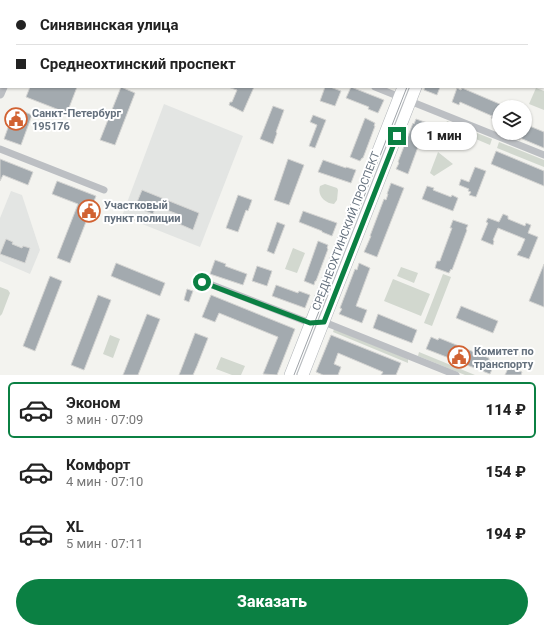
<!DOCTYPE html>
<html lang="ru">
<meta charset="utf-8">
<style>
:root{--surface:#fff;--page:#f2f2f2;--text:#222;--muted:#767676;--line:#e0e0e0;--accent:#0b8043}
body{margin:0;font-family:Roboto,sans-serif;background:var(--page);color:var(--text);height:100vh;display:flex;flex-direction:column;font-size:15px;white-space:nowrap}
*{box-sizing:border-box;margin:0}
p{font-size:13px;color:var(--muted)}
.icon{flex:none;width:22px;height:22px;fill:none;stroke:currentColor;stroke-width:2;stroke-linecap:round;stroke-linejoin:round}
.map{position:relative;height:375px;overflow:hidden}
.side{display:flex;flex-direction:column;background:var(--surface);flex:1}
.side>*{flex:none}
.hud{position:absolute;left:0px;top:0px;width:544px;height:88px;box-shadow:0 1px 3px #0004;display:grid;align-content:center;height:88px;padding:0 16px;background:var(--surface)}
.fabs{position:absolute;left:492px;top:100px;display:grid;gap:8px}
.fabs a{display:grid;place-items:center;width:40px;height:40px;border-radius:50%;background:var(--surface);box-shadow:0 1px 3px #0004;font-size:20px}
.end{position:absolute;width:18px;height:18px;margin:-9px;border:5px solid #0b8043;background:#fff;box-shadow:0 0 0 2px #fff}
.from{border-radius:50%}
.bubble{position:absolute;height:28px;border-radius:14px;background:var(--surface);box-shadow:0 1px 3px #0004;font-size:13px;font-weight:800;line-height:28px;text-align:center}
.hud b{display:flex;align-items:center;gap:14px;height:38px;font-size:15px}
.hud b+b{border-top:1px solid var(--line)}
.hud i{width:10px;height:10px;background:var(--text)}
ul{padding:7px 0 0;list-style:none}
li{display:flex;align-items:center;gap:12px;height:56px;margin:0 8px 6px;padding:0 8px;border:2px solid transparent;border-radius:6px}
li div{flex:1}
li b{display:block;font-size:15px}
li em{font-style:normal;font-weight:800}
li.active{border-color:var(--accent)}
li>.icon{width:36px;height:36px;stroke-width:1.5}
.cta{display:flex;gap:8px;margin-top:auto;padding:8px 16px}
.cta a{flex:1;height:46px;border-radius:24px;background:var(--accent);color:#fff;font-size:16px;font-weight:800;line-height:46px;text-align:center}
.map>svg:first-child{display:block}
</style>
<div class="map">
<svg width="544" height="375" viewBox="0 0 544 375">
<rect width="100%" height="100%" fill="#f3f3ef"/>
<path fill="#e3e5e3" d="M164,104L243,136L200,247L122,216Z
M11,191L22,195L40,250L30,274L0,261V218Z"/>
<path fill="#d2d8cf" d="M536,88L544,91V110L529,104Z
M447,121L492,139L490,145L445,126Z
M499,142L544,160V167L497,148Z
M438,152L453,164L434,176L430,173Z
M325,184L337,188L338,190L337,200L334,204C325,203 317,196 320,186Z
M293,248L305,253L297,273L285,269Z
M401,267L418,273L414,283L397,276Z
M443,274L451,277L432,326L424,323Z
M393,279L430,294L421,316L384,301Z
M0,287L8,290L10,293L2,314L0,316Z
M334,329L408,359V363L333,332Z
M110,335L120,339L113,358L103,354Z
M419,352L475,375H465L418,356Z
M221,357L245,366L241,375H232L216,369Z"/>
<path fill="#a3aaaf" stroke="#d4d4d2" d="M543,14H544L543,56Z
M30,87H77L67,113L26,97Z
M121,87L135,93L115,145L100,140Z
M228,87H254L243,112L229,105L230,102H232L237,90Z
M325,87H330L341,91L335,106L320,101Z
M351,87L384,100L378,113L368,109L369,107L346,98Z
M425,87H440L437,95L424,90Z
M457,88L461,90L462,88L502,105V107H499V121L491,118L492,116L460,102L459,105L452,102Z
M273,106L284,110L276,132L277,133L273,144L260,139Z
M15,108L32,115L21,145L4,139Z
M313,115L326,120L315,148L309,146L317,125L310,122Z
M365,118L375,123L374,126H375L363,158H362L360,161L350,157Z
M416,119L439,127L434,140L422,136L408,174L396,169L399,163L398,162L413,123L414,124Z
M527,125L544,132V148L520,138V140L504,134L525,133V126L526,127Z
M496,151L544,171V186L491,164Z
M0,159L33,172L28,185L3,175L0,181Z
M288,159L304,165L289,205L274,200Z
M323,160L346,168V167L356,170L351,183L318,172Z
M475,167L486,171L476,197L469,195L471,192L468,191L469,189L459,185L461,179L469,182Z
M57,181L96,196L70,263L57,258L78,204L52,194Z
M391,183L404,188L377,257L364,252L371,236H370L384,199L386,200L388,194H387Z
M427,186L434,188L433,190L451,197L452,195L458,198L453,211L422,199Z
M142,190L199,213L193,230L177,223L180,215L156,206L153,214L135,207Z
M238,195L252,200L248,211L246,210L238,232L226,228Z
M303,211L337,223L332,236L322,232V231L299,222Z
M503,214L508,216V219L525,226L526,223L531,225L528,233L538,237L529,259L517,255L519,251H520L525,239L498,228L493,240L494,241L493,245L481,240L488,223L486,222L488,218L499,222Z
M453,220L468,225L466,229L467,230L452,270L451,269L449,273L435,268L437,261H440L441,258L452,228H450Z
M277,222L285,225L274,254L267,251Z
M6,239L13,242L12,244L22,248L23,246L30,248L25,263L0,254Z
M318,241L328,245L327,248L328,249L316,281H315L314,285L304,281Z
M215,260L226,264L225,266L247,274L243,285L210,274Z
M116,263L165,283L160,296L111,276Z
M359,263L370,268L356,306L367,310L362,323L339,314L342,309L340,308L355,269L357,270Z
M544,264V307L529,301Z
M257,266L272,271L267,286L252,281Z
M50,276L62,281L35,351L23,346Z
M276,285L298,293L299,291L310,295L305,308L272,296Z
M187,289L193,291L189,302L184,300Z
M98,295L111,300L84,370L71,365Z
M211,295L295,329L277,375L263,374L278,337L219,313L215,322L202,317Z
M461,306L498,321L493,333L456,318Z
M147,314L160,319L138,375H123Z
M378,314L417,330L412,343L373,328Z
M195,333L208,338L197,366L193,375H179Z
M331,335L401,363L396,375H381L383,372L338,353L334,364L341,367L338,375H323L316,372Z
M431,337L438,340L439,338L489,358V360L495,362L490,374L426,349Z
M509,366L522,372L521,375H505Z"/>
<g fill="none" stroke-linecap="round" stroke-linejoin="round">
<g stroke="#b1b5b9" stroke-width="12">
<path id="secondary" d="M437,1V0
M450,1L451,0
M290,375L403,87
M303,375L416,87"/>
</g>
<path stroke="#bcbfc3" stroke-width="7" d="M375,87L544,155
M0,149L104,190
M202,281L310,323L324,322L456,375"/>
<path stroke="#bcbfc3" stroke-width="9" d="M27,1L28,0
M37,1V0
M0,70L1,67
M0,94L3,87"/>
<use href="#secondary" stroke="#fff" stroke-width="11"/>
<path stroke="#9ea3a8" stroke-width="1" d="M446,1L447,0
M294,375L407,87"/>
</g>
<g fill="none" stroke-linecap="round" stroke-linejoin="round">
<path stroke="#0b8043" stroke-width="5" d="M202,282L310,323L324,322L397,136"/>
</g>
<defs>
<g id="civic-ring" transform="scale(1.15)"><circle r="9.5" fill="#fff" stroke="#d16232" stroke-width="1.5"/><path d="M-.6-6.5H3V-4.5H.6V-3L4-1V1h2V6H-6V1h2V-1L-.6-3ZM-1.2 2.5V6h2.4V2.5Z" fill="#d16232"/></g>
</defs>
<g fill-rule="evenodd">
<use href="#civic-ring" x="16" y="119"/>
<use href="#civic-ring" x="89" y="211"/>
<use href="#civic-ring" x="459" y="357"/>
</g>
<g text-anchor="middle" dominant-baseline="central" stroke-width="4" stroke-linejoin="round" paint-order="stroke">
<g font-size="11" font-weight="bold" fill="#65717e" stroke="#fff" text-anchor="start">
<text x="32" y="113">Санкт-Петербург<tspan x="32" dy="13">195176</tspan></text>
<text x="104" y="205">Участковый<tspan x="104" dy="13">пункт полиции</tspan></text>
<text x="474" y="351">Комитет по<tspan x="474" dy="13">транспорту</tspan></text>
</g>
<g font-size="11" fill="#65717e" stroke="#fff">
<text transform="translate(346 231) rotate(-69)">СРЕДНЕОХТИНСКИЙ ПРОСПЕКТ</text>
</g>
</g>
</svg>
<div class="fabs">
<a><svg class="icon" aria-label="layers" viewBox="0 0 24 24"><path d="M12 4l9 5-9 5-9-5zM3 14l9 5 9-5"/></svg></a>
</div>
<i class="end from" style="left:202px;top:282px"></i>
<i class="end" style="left:397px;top:136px"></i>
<div class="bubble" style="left:411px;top:122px;width:66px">1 мин</div>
<div class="hud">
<b><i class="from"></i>Синявинская улица</b>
<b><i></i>Среднеохтинский проспект</b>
</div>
</div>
<section class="side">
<ul>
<li class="active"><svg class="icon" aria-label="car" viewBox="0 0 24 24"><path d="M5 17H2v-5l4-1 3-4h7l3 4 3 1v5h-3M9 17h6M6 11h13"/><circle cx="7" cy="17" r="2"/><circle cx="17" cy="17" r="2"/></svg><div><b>Эконом</b><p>3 мин · 07:09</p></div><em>114 ₽</em></li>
<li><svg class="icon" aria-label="car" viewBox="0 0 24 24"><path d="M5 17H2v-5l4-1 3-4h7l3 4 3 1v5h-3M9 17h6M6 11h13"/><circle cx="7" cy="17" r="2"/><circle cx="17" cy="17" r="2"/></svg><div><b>Комфорт</b><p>4 мин · 07:10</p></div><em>154 ₽</em></li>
<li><svg class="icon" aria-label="car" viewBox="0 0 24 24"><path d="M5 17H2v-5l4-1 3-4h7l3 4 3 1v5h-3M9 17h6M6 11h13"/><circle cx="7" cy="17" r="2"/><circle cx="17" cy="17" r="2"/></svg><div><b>XL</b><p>5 мин · 07:11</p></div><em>194 ₽</em></li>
</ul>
<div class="cta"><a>Заказать</a></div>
</section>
